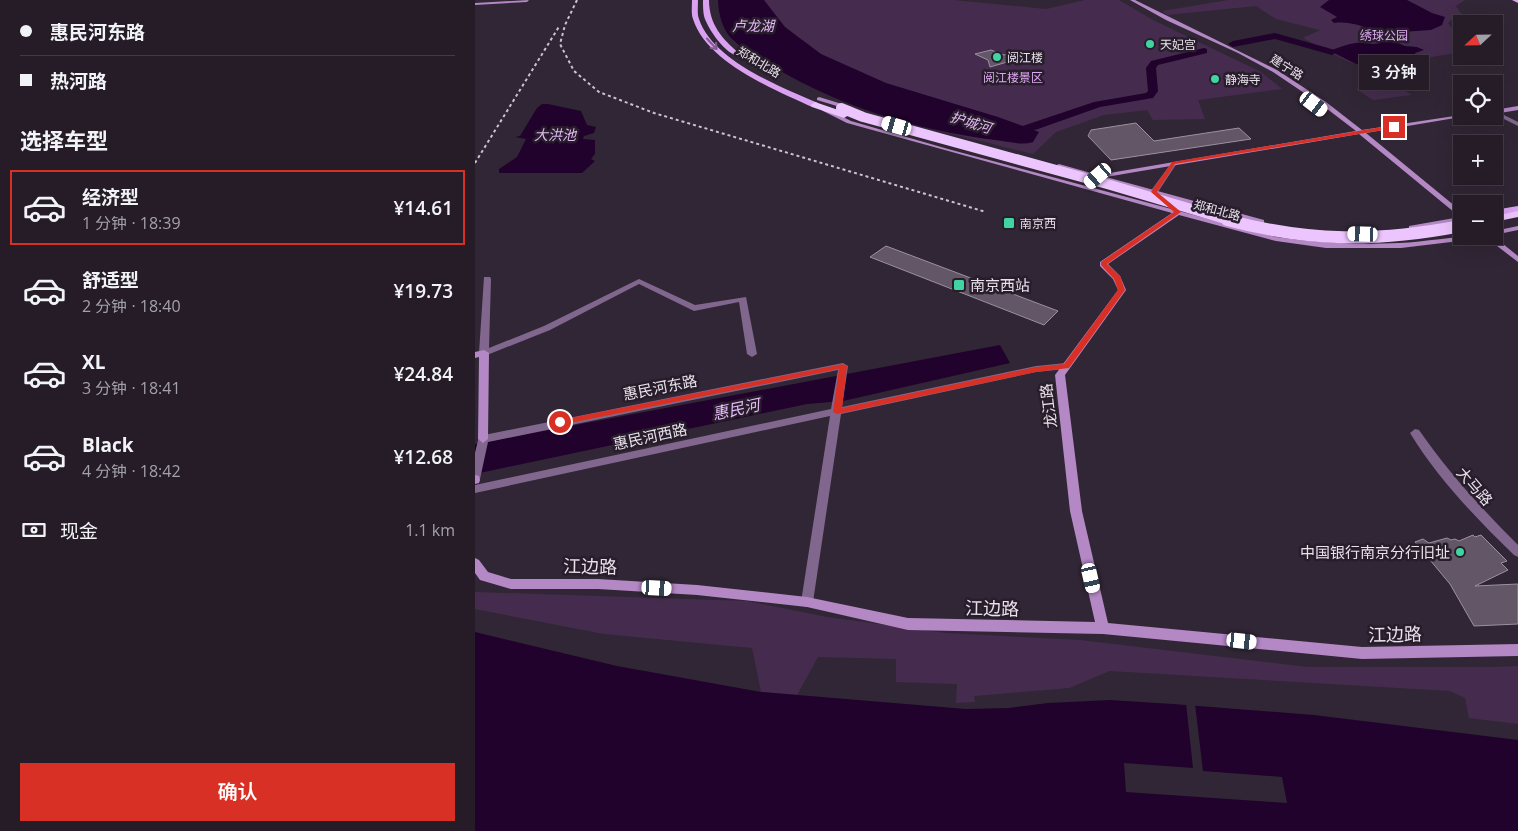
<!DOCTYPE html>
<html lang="zh">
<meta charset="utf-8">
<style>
:root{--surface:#251c28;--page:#2d2530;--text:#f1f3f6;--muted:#a3a1a8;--line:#423a45;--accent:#d93025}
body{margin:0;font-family:"Open Sans","Noto Sans SC",sans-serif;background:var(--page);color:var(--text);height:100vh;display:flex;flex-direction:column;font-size:19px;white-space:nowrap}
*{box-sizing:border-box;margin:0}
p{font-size:16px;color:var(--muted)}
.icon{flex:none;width:28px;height:28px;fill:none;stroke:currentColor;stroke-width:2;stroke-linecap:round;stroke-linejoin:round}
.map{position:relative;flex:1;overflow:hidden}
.drawer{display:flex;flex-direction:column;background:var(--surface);width:475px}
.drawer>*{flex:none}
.hud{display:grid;align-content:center;height:110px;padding:0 20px;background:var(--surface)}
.needle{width:32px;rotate:248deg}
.tools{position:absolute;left:978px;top:15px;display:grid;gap:10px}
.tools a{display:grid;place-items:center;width:50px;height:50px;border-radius:0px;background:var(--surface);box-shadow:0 5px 20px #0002,0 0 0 1px var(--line);font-size:25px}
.end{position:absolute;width:22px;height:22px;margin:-11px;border:6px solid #d93025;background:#fff;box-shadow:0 0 0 2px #fff}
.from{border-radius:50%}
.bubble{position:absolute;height:35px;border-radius:0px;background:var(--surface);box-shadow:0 5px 20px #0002,0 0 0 1px var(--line);font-size:16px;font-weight:600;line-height:35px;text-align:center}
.car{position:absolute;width:15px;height:30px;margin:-15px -8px;border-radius:6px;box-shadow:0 0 4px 1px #0007;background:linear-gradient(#fff 24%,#345 0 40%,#fff 0 76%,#345 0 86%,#fff 0)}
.hud b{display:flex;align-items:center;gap:18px;height:48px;font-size:19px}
.hud b+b{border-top:1px solid var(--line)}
.hud i{width:12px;height:12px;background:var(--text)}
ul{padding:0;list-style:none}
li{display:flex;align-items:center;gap:15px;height:75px;margin:0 10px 8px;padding:0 10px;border:2px solid transparent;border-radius:0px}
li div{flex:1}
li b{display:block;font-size:19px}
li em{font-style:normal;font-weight:600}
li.current{border-color:var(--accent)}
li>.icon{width:45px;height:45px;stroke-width:1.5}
h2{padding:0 20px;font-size:22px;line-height:60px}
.pay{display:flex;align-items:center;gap:12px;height:55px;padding:0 20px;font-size:19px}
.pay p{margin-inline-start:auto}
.action{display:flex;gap:10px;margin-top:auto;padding:10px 20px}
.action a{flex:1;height:58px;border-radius:0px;background:var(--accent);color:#fff;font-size:20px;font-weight:600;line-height:58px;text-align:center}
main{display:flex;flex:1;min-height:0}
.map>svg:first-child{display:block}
</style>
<main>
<section class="drawer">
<div class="hud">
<b><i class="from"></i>惠民河东路</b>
<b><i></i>热河路</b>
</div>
<h2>选择车型</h2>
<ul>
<li class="current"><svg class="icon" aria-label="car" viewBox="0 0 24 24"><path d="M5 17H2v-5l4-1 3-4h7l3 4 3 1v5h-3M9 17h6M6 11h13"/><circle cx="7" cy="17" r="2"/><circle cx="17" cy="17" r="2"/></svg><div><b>经济型</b><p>1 分钟 · 18:39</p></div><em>¥14.61</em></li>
<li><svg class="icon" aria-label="car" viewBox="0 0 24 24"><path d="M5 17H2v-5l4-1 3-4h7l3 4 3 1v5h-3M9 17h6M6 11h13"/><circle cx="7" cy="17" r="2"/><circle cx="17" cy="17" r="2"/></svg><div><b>舒适型</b><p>2 分钟 · 18:40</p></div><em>¥19.73</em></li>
<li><svg class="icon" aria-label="car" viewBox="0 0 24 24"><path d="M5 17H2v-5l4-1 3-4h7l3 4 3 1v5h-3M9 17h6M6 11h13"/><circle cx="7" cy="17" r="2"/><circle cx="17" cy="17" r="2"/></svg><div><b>XL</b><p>3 分钟 · 18:41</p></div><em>¥24.84</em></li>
<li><svg class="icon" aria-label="car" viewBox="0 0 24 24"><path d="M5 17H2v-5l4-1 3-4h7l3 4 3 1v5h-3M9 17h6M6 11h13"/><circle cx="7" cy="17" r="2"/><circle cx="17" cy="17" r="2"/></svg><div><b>Black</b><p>4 分钟 · 18:42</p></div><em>¥12.68</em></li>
</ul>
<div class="pay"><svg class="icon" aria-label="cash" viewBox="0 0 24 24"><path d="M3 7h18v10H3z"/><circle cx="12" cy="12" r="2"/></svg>现金<p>1.1 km</p></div>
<div class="action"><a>确认</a></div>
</section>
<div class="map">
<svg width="1043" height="831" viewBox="0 0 1043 831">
<rect width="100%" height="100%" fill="#312635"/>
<path fill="#452c4e" d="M243,0H478L571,9L610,0H644L678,20L786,72L807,89L723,100L730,119L678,120L672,110L629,115L581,132L558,154C465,130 366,112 284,58C276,52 262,47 256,39C247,27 243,14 243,0Z
M753,0H990L981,6L988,16L979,18L973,23L978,29L986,34V52L951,58L954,65C949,70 940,71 933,71C893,76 862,56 828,38L845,30L801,19L781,6L692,15L687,11Z
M919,84L937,95L898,100L881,89Z
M0,592L272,601L352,617L471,633L605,640L832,667H1017L1043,666V724L994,718L990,698L975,691L635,671L594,688L499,696L500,702L481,703L482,684L421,682V659L343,657L322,695L286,692L277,648L129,634L0,609Z"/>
<path fill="#21022c" d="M243,0H289L310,27L346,54L411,83L523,117L564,132L558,142C545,146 533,141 520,140C439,130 353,103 284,58C276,53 266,48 259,41C248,32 243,14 243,0Z
M854,0H932L957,13L970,17L967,25L956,30L911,33L913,39L930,46L942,47L949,50L940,53L944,62L938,69L902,70L881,64L857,52V50C865,47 873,44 881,43C891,42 899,47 908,41L906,35C891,27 876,21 859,23L856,20L862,17L845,7Z
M67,104H73L106,111L112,125L121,127L119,133L109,136L108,139L120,140V154L116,159L120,161L107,173H24V169L42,157L51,139L40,137L45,136L62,108Z
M525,345L535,363L368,401L332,404L0,474V444Z
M0,632L142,666L286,692L491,709L534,708L573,703L635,700L698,704L839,715L1043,740V831H0Z"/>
<path fill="#312635" d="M711,703L720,704L728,771L807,777L812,803L651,792L649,763L718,768Z"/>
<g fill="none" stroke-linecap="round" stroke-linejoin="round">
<path fill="#21022c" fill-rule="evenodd" d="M800,33L860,50L862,52L857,55L800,39L758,47L753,44L758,41Z
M729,48L732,49V53L683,65L681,68L683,91L678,98L625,107L563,129L534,137L528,134L530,132L619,102L671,93L673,91L671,68L676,61Z"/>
</g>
<path fill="#625667" stroke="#9c90a2" d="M516,50L529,55L533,54L539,60L515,67L513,60L500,54Z
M661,123L679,141L764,128L776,139L636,160L613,136L616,130Z
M411,246L583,311L569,325L395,257Z
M998,535L1000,537L1006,535L1032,561L1026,563L1033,570L1000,586L1043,584V624L999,626L975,584L940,542L948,539L954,543L972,538L976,540L980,539L984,541Z"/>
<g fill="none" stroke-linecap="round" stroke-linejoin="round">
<path fill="#81678d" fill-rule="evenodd" d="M1019,110L1043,122V126L1019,114Z
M697,162L702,163L683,192L692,200L688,202L675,192Z
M9,277H15L16,279L14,348L69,326L164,279L220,305L271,297L282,354L277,357L272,354L264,302L219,311L164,284L75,330L12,355H6L4,353Z
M368,363L373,366L367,407L561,366L591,363L596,366L591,369L561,372L366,414L338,602L336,606L332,607L328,606L326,602L355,416L0,493V485L356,409L363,370L13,442L5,479L4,482L0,483V453L4,436Z
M940,429L944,430C973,472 1007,509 1043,545V557L1039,555C1001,518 963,479 935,433Z"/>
<path fill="#b388c4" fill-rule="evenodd" d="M54,0L52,2L0,5V3Z
M655,0H660L802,70L851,102L887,130L986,115V116H992L891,133L986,211V221L934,230V226L985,217L884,134L631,177L789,220V224H786L582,167V165L584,164L623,175L881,131L847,105L798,72L763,53L691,20Z
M344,97L377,107L378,108L375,110L342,100V98Z
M1043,106V110L1019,114V110Z
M350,108L376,121L473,149L801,237C842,243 883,245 924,243C951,242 978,236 1005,236L976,242L926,248H851L801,241L704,215L633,264L645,276L651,290L590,375L607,511L633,623L887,647L1043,644V656L887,659L628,634L433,630L332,607L222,595L123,589H36L5,580L0,573V558L4,560L13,572L36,579H123L222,585L332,597L433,618L620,622L595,511L580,375L643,290L638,279L625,266V262L697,213L372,123L348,111L347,110Z
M1043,226V230L1019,235V231Z
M1009,236H1018L1043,256V262Z
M9,350L14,353L13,439L8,443L3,439L4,357L0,358V352Z
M0,475L4,476L5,480L4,483L0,484Z"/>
<path fill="#d9a1f0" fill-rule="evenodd" d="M217,0H223C223,6 222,14 224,19C238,61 306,87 343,103V107H337C299,89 232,63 218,19C216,14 217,6 217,0Z
M228,0H234C234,24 247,39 265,54V56C252,57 232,28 229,16C228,11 228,6 228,0Z
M1037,0H1043V3Z
M1043,206V212L1019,216V210Z"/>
<path fill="#edc5fe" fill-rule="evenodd" d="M340,102L372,113L374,115L369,118L337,107L336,105Z
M1043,211V217L1019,222V216Z"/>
<path stroke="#cbc4ce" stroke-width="2" stroke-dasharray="3 3" stroke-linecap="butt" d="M102,0L90,25L85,44L99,71L124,92L179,113L511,212
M0,163L85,25"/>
<path stroke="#edc5fe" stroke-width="10" d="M366,108L388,117L632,184L757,221"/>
<path stroke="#edc5fe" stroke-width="12" d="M752,220C835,242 902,242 986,226"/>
</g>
<defs><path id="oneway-shaft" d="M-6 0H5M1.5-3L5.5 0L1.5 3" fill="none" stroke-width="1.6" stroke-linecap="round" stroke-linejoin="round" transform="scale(1.25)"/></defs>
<use stroke="#805f8e" href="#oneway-shaft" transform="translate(237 44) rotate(47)"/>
<path fill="#d93025" d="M919,125L921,128L700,164L682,192L706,212L632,264L645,276L650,290L594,368L561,372L362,414L358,412L364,369L85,425L81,422L85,420L368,364L372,366L367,408L561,367L589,364L643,290L639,279L626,265V262L699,212L676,192L697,162Z"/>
<g fill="#3fd4a2" stroke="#271d2b" stroke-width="2">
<circle cx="675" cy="44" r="5"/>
<circle cx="522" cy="57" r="5"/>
<circle cx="740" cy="79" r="5"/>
<rect x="528" y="217" width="12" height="12" rx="2.5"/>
<rect x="478" y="279" width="12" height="12" rx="2.5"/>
<circle cx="985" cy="552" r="5"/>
</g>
<g text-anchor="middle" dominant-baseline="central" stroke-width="5" stroke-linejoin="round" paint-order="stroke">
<g font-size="12" fill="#dea9f3" stroke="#271d2b">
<text x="909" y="35">绣球公园</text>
<text x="538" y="77">阅江楼景区</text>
</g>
<g font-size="12" fill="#e9e2ec" stroke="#271d2b" text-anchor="start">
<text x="685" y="44">天妃宫</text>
<text x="532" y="57">阅江楼</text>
<text x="750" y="79">静海寺</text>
<text x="545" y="223">南京西</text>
</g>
<g font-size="12" fill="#e9e2ec" stroke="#271d2b">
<text transform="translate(284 62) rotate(31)">郑和北路</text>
<text transform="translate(812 67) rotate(32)">建宁路</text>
<text transform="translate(742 210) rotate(15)">郑和北路</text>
</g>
<g font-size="14" font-style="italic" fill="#e5baf6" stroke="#271d2b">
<text x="278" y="25">卢龙湖</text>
<text transform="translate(496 122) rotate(17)">护城河</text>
<text x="80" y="134">大洪池</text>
</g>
<g font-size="15" fill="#e9e2ec" stroke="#271d2b" text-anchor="start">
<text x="495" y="285">南京西站</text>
<text x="975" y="552" text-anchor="end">中国银行南京分行旧址</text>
</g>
<g font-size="15" fill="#e9e2ec" stroke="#271d2b">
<text transform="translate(185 387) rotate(-11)">惠民河东路</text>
<text transform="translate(573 406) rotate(-97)">龙江路</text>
<text transform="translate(175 436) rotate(-12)">惠民河西路</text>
<text transform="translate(1000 486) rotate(49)">大马路</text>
</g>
<g font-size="16" font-style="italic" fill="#e5baf6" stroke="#271d2b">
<text transform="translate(261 409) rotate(-12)">惠民河</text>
</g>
<g font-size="18" fill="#e9e2ec" stroke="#271d2b">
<text transform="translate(115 566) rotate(1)">江边路</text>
<text transform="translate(517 608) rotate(1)">江边路</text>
<text transform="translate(920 634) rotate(-1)">江边路</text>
</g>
</g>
</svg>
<div class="tools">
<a><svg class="needle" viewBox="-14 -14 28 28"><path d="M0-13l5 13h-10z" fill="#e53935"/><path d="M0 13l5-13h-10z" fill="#a3a1a8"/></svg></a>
<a><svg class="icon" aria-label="locate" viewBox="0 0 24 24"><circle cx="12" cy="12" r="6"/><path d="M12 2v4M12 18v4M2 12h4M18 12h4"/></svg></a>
<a>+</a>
<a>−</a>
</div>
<i class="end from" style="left:85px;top:422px"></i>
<i class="end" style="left:919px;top:127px"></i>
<div class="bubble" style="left:884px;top:55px;width:70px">3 分钟</div>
<i class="car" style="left:839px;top:104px;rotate:127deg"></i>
<i class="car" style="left:422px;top:126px;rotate:286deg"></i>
<i class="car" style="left:623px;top:176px;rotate:229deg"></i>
<i class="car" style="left:888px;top:234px;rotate:272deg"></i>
<i class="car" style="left:616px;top:578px;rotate:167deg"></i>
<i class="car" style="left:182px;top:588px;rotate:93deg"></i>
<i class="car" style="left:767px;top:641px;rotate:96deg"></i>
</div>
</main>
